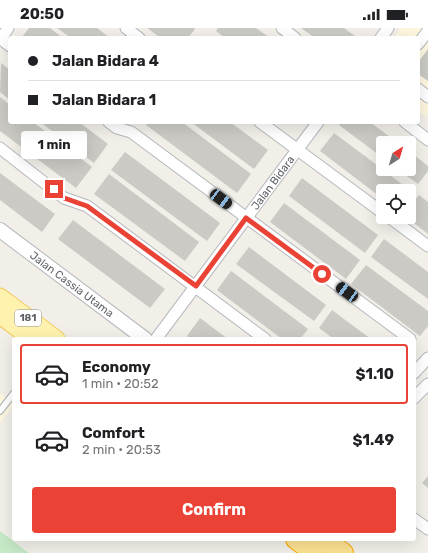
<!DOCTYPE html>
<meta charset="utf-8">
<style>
:root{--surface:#fff;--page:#f2f2f2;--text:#202124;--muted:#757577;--line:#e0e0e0;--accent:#ea4335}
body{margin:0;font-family:Rubik,sans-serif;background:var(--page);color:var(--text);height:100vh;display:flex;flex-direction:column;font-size:15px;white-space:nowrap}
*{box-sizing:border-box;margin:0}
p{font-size:13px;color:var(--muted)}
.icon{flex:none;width:22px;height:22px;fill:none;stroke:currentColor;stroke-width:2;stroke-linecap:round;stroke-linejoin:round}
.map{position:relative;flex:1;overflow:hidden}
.side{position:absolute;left:12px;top:309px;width:404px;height:204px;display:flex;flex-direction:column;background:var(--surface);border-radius:4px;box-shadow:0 4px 16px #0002}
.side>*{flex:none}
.banner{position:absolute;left:8px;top:8px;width:412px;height:88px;border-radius:4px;box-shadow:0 4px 16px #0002;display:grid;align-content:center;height:88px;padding:0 20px;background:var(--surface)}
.needle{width:26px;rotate:37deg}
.tools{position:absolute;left:376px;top:108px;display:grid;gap:8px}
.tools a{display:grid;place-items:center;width:40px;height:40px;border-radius:4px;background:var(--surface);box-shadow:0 4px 16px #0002;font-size:20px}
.end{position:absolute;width:18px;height:18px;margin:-9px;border:5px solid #ea4335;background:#fff;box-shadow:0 0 0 2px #fff}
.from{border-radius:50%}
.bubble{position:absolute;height:28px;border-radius:4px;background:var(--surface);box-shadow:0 4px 16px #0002;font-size:13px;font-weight:700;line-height:28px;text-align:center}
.car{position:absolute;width:12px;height:24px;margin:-12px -6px;border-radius:5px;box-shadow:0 0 3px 1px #0007;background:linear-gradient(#222 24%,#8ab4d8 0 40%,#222 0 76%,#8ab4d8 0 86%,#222 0)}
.banner b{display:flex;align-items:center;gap:14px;height:38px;font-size:15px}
.banner b+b{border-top:1px solid var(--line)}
.banner i{width:10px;height:10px;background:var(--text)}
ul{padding:7px 0 0;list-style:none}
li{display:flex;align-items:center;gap:12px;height:60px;margin:0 8px 6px;padding:0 12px;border:2px solid transparent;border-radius:4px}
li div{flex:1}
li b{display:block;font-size:15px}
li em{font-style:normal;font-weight:700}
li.active{border-color:var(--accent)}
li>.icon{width:36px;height:36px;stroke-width:1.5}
.button{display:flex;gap:8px;margin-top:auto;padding:8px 20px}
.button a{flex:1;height:46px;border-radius:4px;background:var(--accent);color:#fff;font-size:16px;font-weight:700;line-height:46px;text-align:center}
.status{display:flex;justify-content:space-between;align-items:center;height:28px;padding:0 20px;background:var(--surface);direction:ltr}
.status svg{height:11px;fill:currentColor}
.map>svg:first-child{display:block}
</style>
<div class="status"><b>20:50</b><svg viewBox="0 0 49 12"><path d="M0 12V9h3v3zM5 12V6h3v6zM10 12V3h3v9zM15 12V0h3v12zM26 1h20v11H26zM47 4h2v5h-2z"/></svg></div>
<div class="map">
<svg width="428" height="525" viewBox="0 0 428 525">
<rect width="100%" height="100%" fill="#f1efe8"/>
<path fill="#fef7e0" d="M400,0H428V90L418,83V10H394Z
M0,365L14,376L0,395Z"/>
<path fill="#c5e8c5" d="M0,503L29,525H0Z"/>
<path fill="#cccac5" d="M29,0H50L63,10H21Z
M57,0H97L110,10H71Z
M147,0H194L195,1L188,10H161Z
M218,0H256L270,10H225L216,3Z
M301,0H344L355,8L353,10H315Z
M428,21V53L418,46L419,33Z
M1,35L10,42V72L0,64Z
M0,69L10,77V94H33L92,139L76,160L0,103Z
M40,94H79L108,116L94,135Z
M148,94H182L251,146L237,165L146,97Z
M191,94H230L268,122L254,141Z
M342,94H370L398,115H383V130L339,97Z
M334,105L365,128L411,163L409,165V163H383V171L358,152L320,123Z
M409,123L428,138V143L418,156L397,141H409Z
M125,124L220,195L207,213L111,142Z
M0,145L55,186L42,204L0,172Z
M109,146L199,214L185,233L94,166Z
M302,150L378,207L365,225L289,168Z
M419,167L428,174V206L406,189H409V180Z
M284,175L360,232L346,251L270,194Z
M73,192L165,261L150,280L58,211Z
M384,211L428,244V271L371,229Z
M249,219L326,277L314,293L236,236Z
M366,237L428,283V298L420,308L351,256Z
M231,243L308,301L300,311H282L217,262Z
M332,282L348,294L371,311H334L319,300Z
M200,290L228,311H190L187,308Z
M428,448V460L422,455Z"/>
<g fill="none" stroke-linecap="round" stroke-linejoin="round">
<g stroke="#b5b8bc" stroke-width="8">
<path id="service" d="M0,383L14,365"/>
</g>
<g stroke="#b5b8bc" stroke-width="13">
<g id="minor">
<path d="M8,0L1,11L10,18"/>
<path d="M126,0L139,10"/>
<path d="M282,0L295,10"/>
<path d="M381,10L388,0"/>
<path d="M418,16L428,3"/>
<path d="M418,61L428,69"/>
<path d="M109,94L117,100L131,104L410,311"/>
<path d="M260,94L383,185"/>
<path d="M405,94L428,112"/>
<path d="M0,120L64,170L87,178L265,311"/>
<path d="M389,189L428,218"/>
<path id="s1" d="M156,311L318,94"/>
<path d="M414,345L428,330"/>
<path d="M414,370L428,356"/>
<path d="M414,491L428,501"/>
</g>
</g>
<g stroke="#b5b8bc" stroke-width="16">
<g id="tertiary">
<path id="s2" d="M0,202L145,311"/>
</g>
</g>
<g stroke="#f2c960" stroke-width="19">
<path id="primary" d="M0,269L56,311
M0,287L32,311"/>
</g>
<g stroke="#f9ab00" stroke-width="22">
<path id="motorway" d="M296,511L315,525
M324,511L343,525"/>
</g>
<use href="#service" stroke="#fff" stroke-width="5.5"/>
<use href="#minor" stroke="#fff" stroke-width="11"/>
<use href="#tertiary" stroke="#fff" stroke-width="14"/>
<use href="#primary" stroke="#fff2af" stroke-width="17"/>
<use href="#motorway" stroke="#fde293" stroke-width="20"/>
</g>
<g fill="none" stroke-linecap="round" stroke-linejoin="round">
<path stroke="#ea4335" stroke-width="5" d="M54,161L64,170L87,178L196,258L246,190L322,246"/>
</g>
<g text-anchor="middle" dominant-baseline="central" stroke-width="3.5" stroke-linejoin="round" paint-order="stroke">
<rect fill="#fff" stroke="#8f9295" stroke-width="1" x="15" y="282" width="26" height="16" rx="3"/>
<g font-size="10" font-weight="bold" fill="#5f6368">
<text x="28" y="290">181</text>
</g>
<g font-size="11" fill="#5f6368" stroke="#fff">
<text stroke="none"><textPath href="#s1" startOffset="195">Jalan Bidara</textPath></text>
<text stroke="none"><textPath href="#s2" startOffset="90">Jalan Cassia Utama</textPath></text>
</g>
</g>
</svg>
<div class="tools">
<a><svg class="needle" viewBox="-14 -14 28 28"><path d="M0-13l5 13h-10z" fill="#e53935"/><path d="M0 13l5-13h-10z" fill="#757577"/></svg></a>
<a><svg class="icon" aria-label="locate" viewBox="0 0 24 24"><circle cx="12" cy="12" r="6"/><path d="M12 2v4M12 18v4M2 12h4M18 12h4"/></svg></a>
</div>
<i class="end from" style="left:322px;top:246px"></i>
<i class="end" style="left:54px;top:161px"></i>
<div class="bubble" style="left:21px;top:103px;width:66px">1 min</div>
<i class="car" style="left:221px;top:171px;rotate:127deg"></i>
<i class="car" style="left:347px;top:264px;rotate:306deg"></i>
<div class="banner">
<b><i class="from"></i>Jalan Bidara 4</b>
<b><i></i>Jalan Bidara 1</b>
</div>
<section class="side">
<ul>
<li class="active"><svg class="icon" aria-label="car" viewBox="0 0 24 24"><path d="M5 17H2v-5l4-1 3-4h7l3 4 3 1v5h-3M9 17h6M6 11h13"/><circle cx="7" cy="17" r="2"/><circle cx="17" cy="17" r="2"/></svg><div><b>Economy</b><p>1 min · 20:52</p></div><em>$1.10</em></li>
<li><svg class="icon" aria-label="car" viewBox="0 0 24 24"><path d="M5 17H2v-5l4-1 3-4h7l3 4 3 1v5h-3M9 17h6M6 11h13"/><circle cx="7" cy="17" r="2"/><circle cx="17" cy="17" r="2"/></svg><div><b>Comfort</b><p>2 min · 20:53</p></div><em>$1.49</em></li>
</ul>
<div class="button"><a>Confirm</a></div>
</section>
</div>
